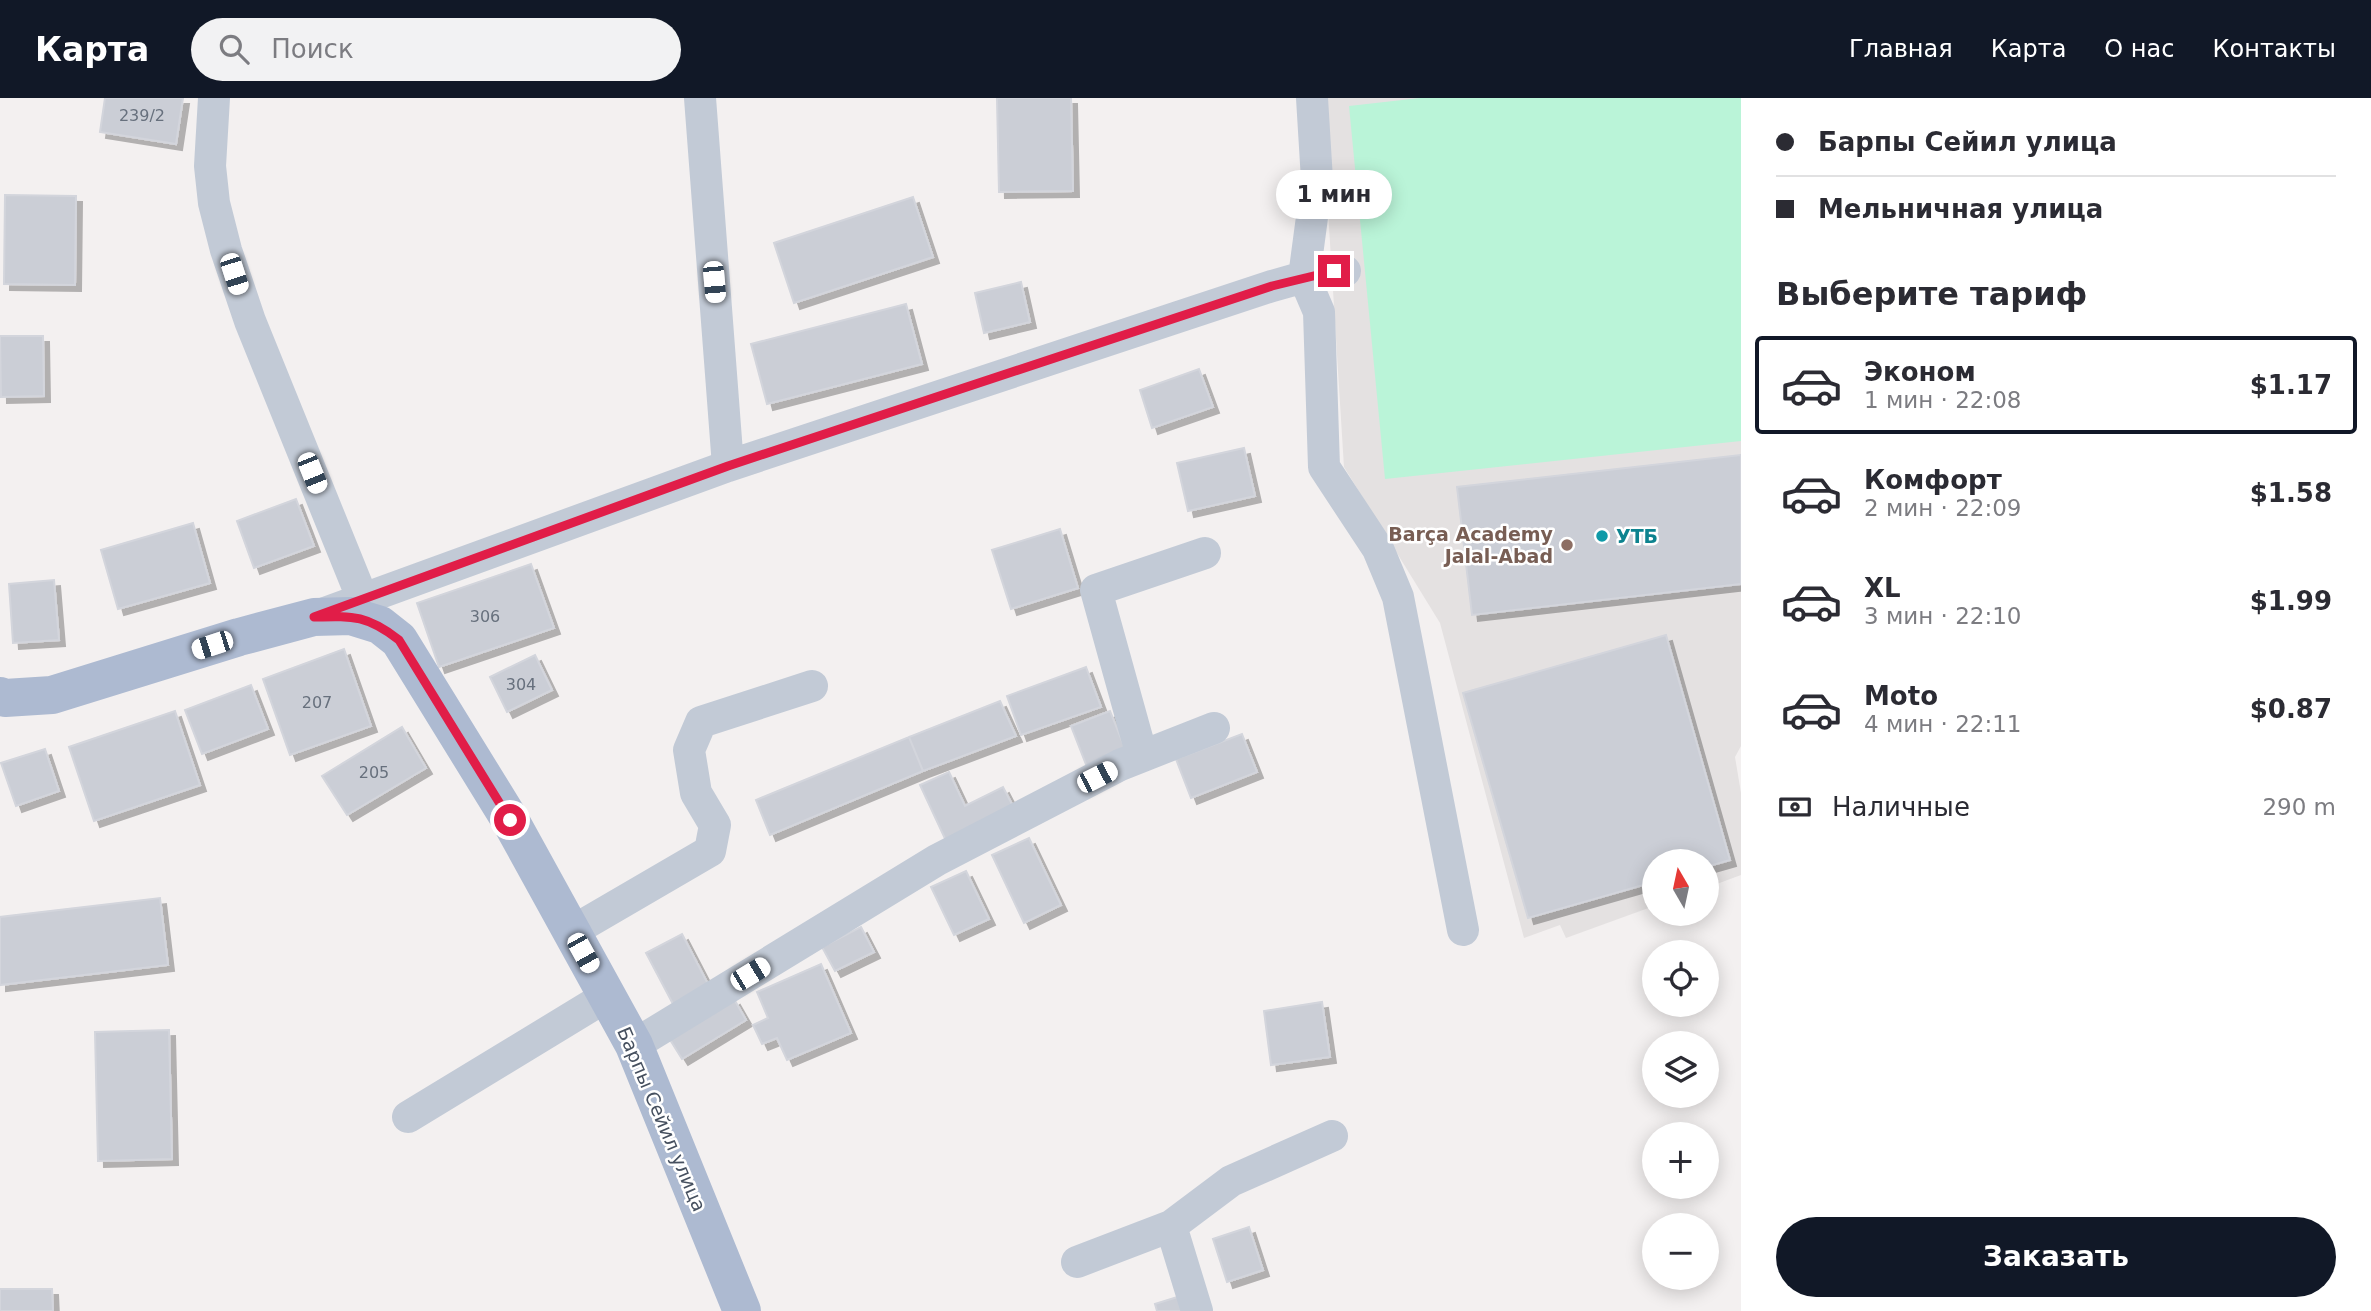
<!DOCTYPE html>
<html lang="ru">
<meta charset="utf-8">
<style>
:root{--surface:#fff;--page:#f2f2f3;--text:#2b2b33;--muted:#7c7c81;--line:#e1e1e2;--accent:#111827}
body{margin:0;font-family:"DejaVu Sans",sans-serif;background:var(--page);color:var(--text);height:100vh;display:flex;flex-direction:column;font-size:26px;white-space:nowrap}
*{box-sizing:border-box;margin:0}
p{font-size:23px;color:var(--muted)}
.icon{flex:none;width:38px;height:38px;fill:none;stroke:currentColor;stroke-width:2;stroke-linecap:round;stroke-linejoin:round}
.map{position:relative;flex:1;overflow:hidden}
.sheet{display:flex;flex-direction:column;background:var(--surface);width:630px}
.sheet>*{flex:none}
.top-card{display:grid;align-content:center;height:154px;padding:0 35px;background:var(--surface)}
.needle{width:46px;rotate:351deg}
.tools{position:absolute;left:1642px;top:751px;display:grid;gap:14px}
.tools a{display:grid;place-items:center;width:77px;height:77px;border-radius:50%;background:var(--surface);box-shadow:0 4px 18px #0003;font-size:35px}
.end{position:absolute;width:32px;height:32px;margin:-16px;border:9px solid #e11d48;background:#fff;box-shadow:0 0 0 4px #fff}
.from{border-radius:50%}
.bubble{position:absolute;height:49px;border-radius:24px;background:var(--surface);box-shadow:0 4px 18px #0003;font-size:23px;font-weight:700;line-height:49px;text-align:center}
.car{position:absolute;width:21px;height:42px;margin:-21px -10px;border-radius:9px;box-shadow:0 0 5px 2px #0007;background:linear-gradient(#fff 24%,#345 0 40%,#fff 0 76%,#345 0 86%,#fff 0)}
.top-card b{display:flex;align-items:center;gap:24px;height:66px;font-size:26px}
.top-card b+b{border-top:2px solid var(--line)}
.top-card i{width:18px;height:18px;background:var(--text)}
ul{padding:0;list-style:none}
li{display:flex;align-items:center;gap:21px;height:98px;margin:0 14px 10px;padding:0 21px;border:4px solid transparent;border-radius:7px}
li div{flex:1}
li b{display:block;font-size:26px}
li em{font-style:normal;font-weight:700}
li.selected{border-color:var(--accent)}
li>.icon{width:63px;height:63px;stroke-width:1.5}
h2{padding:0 35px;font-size:32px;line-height:84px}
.pay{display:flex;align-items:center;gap:18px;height:77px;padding:0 35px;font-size:26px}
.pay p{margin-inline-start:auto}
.action{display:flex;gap:14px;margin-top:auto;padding:14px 35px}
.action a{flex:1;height:80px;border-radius:42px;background:var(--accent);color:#fff;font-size:28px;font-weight:700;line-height:80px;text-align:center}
header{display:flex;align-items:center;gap:42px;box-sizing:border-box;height:98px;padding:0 35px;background:var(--accent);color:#fff}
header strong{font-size:33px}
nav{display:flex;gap:38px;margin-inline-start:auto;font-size:24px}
.search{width:490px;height:63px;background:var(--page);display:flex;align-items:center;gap:18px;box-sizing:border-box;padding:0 24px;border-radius:38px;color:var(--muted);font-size:26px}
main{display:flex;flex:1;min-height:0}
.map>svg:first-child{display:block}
</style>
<header>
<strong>Карта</strong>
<div class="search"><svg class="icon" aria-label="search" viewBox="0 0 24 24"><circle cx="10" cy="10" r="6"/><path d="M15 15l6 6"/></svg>Поиск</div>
<nav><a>Главная</a><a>Карта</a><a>О нас</a><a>Контакты</a></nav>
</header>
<main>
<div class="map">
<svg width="1741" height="1213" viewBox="0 0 1741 1213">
<defs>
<filter id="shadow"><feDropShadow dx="6" dy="6" stdDeviation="0" flood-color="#0004"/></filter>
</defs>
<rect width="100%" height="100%" fill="#f3f0f0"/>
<path fill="#e4e1e1" d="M1321,0H1741V648L1735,659L1741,695V777L1706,790V763H1654V808L1566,840L1560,827L1524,840L1440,525L1344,369Z"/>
<path fill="#baf4d8" d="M1420,0H1741V343L1385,381L1349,8Z"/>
<path fill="#cbced6" stroke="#d3d5dc" stroke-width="2" filter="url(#shadow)" d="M105,0H183L176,46L100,34Z
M997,0H1071L1073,93L999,94Z
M5,97L76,98L75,187L4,186Z
M913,99L933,159L794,205L774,145Z
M1021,184L1030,224L984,235L975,195Z
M906,206L922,266L767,306L751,246Z
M0,238H43L44,298L1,299Z
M1199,271L1213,309L1152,330L1140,292Z
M1244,350L1255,398L1188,413L1177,365Z
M1741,357V486L1472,517L1457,389Z
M296,401L314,448L254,470L237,423Z
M193,425L210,485L118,511L101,452Z
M1060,431L1078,490L1011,511L992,452Z
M531,466L554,530L439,569L417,505Z
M54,482L59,542L13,545L9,486Z
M1666,537L1730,762L1706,769V763H1654V784L1528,820L1463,595Z
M344,551L371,628L290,657L263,581Z
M535,557L552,592L507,614L490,579Z
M1086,569L1101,609L1021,637L1007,598Z
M251,587L268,631L202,656L185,612Z
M1000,603L1016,638L923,673L909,639Z
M175,613L200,687L94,723L69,649Z
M1110,613L1126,653L1087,669L1071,628Z
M402,629L426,670L347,717L322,678Z
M1242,636L1257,674L1191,700L1176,661Z
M909,639L923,673L770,737L756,702Z
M45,651L59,693L16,708L1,665Z
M949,674L965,708L1003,689L1015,712L947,745L920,687Z
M1029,740L1061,807L1024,825L992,757Z
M966,773L989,821L954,837L931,789Z
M160,800L168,867L0,887V819Z
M861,829L874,854L835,873L822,849Z
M682,836L708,886L673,906L646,855Z
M821,866L851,935L787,962L777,940L762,946L753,927L768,920L757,894Z
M734,901L746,922L682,961L669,940Z
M1322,904L1330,959L1271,967L1264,913Z
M169,932L172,1061L98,1063L95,934Z
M1249,1129L1263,1172L1227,1184L1213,1141Z
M0,1191H52L53,1213H0Z
M1187,1196L1192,1213H1157L1155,1206Z"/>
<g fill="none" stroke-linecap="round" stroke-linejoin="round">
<path stroke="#c2cad6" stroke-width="32" d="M214,0L210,68L214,105L226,152L250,223L363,502
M700,0L728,368
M1312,0L1317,82L1304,179L1319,214L1324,369L1378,451L1398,499L1463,832
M322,516L728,368L1272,188L1304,179L1345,173
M1142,658L1096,492L1205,455
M571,834L710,753L715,727L696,695L689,652L701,624L812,588
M634,947L937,762L1120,667L1214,630
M408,1019L607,898
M1077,1164L1171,1128
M1197,1213L1171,1128L1231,1083L1332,1038"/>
<path stroke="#adbad1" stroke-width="38" d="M0,598L5,600L52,597L239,539L314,519L351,518L380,527L399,542L510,722L634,947L742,1213"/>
</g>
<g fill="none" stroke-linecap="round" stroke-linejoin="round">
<path stroke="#e11d48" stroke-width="9" d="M510,722L399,542C367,517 353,518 314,519L728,368L1272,188L1334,173"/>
</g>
<circle fill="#0f9aa8" stroke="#fff" stroke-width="2.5" cx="1602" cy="438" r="7"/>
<circle fill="#8d6e63" stroke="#fff" stroke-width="2.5" cx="1567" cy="447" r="7"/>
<g text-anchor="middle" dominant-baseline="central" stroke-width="5" stroke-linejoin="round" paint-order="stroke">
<g font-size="16" fill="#67707d">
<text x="142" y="17">239/2</text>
<text x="485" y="518">306</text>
<text x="521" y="586">304</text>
<text x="317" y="604">207</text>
<text x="374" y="674">205</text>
</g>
<g font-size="19" font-weight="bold" fill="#785e54" stroke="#fff" text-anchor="end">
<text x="1553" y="436">Barça Academy<tspan x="1553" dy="22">Jalal-Abad</tspan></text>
</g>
<g font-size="19" font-weight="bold" fill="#0d838f" stroke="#fff" text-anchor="start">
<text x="1616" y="438">УТБ</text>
</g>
<g font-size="19" fill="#46505f" stroke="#fff">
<text transform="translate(662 1021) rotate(67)">Барпы Сейил улица</text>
</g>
</g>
</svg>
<div class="tools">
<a><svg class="needle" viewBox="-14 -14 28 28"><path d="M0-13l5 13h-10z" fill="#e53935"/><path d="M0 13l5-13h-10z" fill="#7c7c81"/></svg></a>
<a><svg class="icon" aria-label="locate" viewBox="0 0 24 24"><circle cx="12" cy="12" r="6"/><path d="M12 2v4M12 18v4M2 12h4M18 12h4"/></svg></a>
<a><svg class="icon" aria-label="layers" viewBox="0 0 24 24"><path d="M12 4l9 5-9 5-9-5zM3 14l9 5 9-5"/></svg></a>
<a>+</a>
<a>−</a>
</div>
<i class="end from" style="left:510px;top:722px"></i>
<i class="end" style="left:1334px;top:173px"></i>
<div class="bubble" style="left:1276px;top:72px;width:116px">1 мин</div>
<i class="car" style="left:234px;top:176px;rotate:162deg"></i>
<i class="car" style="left:714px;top:184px;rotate:175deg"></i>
<i class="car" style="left:312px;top:375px;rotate:158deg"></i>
<i class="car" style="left:212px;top:547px;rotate:252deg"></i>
<i class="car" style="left:1097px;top:679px;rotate:63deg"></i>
<i class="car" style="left:583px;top:855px;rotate:151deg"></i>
<i class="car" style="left:750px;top:876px;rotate:59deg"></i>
</div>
<section class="sheet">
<div class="top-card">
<b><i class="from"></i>Барпы Сейил улица</b>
<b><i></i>Мельничная улица</b>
</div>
<h2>Выберите тариф</h2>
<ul>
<li class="selected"><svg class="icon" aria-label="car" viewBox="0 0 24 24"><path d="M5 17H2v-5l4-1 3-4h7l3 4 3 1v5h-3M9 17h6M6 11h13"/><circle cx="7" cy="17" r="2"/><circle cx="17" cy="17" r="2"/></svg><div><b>Эконом</b><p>1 мин · 22:08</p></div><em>$1.17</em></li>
<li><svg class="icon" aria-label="car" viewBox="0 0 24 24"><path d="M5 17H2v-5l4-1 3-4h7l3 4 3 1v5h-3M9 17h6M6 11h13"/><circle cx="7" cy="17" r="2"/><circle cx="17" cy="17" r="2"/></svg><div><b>Комфорт</b><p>2 мин · 22:09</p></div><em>$1.58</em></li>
<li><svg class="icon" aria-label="car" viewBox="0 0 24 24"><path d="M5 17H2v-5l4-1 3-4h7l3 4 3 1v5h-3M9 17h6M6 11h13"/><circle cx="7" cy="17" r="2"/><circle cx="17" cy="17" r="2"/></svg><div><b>XL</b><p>3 мин · 22:10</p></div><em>$1.99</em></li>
<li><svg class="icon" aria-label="car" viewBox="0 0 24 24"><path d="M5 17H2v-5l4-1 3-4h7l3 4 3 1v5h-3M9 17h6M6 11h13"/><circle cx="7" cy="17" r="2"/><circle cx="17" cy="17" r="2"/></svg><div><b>Moto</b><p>4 мин · 22:11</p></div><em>$0.87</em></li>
</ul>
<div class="pay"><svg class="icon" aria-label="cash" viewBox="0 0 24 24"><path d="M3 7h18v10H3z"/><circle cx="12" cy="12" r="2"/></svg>Наличные<p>290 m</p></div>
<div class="action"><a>Заказать</a></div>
</section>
</main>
